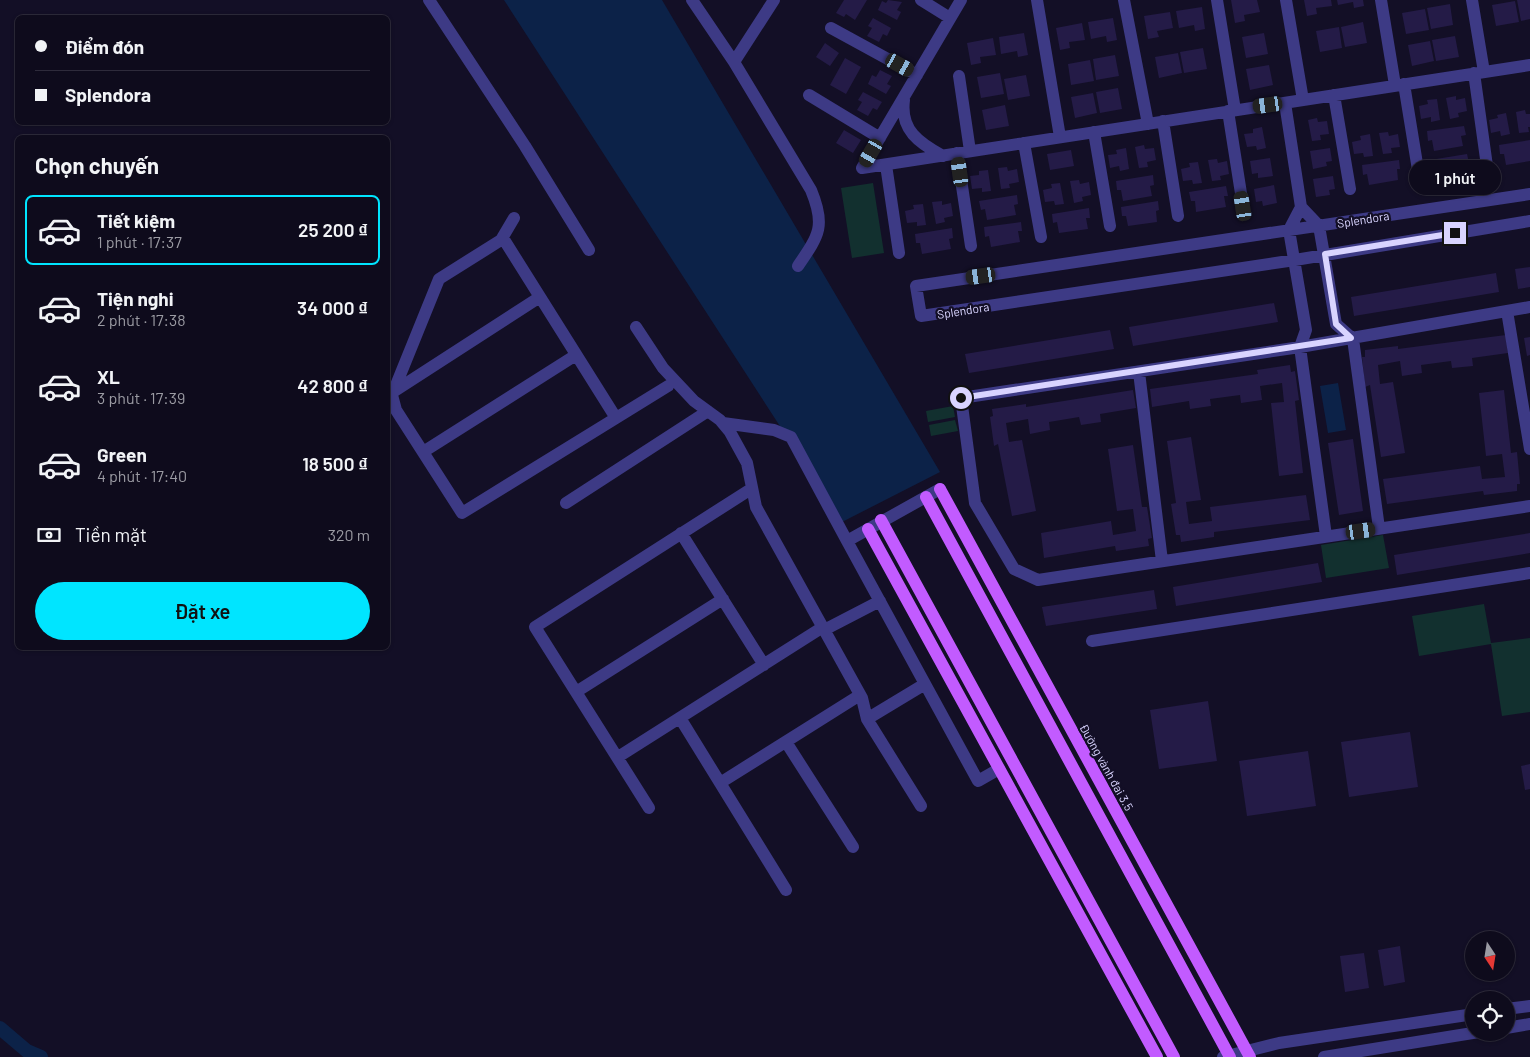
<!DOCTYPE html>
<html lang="vi">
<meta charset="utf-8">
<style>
:root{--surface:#0e0b1c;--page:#1c1929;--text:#f1f3f6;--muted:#9b9ba3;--line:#2e2b3b;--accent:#00e5ff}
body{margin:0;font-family:Barlow,sans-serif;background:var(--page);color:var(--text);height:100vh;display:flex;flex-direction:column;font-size:19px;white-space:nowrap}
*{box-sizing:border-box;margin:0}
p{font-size:16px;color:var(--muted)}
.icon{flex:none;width:28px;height:28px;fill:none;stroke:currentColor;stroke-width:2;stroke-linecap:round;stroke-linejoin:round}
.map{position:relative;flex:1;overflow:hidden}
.panel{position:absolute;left:15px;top:135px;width:375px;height:515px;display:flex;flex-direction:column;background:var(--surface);border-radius:8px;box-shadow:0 1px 4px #0004,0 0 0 1px var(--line)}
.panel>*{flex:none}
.banner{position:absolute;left:15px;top:15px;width:375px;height:110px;border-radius:8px;box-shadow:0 1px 4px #0004,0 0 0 1px var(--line);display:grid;align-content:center;height:110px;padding:0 20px;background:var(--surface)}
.needle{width:32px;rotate:168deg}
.fabs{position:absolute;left:1465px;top:931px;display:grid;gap:10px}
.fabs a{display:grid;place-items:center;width:50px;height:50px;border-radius:50%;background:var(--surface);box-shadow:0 1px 4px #0004,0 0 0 1px var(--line);font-size:25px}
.end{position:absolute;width:22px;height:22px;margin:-11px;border:6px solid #d9d4ff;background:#111;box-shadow:0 0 0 2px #111}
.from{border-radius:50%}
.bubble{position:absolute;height:35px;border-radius:18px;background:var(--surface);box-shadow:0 1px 4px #0004,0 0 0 1px var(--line);font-size:16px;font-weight:600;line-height:35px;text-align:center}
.car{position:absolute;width:15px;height:30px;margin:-15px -8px;border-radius:6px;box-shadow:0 0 4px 1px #0007;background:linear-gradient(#222 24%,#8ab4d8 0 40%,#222 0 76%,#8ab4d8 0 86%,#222 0)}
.banner b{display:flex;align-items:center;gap:18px;height:48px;font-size:19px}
.banner b+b{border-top:1px solid var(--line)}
.banner i{width:12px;height:12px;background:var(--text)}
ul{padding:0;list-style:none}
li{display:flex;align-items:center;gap:15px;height:70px;margin:0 10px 8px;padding:0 10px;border:2px solid transparent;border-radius:8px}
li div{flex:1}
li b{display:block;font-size:19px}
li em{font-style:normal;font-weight:600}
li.current{border-color:var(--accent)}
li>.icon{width:45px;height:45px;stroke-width:1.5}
h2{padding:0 20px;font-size:22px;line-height:60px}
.pay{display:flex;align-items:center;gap:12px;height:55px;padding:0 20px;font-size:19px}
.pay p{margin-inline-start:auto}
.cta{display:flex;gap:10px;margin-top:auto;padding:10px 20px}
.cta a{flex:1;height:58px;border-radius:30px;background:var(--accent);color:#111;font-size:20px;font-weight:600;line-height:58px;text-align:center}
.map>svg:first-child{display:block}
</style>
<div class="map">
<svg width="1530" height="1057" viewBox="0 0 1530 1057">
<rect width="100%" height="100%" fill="#130f26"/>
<path fill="#12302f" d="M873,183L884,253L852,258L841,188Z
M953,406L955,417L928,422L926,411Z
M955,420L958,431L931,436L929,425Z
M1383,535L1389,568L1326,578L1321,545Z
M1484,604L1491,643L1530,638V712L1502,716L1491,644L1419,656L1412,616Z"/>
<path fill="#0c2248" d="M504,0H662L940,472L842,522Z
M1338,383L1346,430L1328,433L1320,386Z"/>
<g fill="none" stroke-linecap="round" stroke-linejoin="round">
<path stroke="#0c2248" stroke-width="14" d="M0,1028L27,1051L41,1057"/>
</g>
<path fill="#241b47" d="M844,0H867L855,20L846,14L844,17L836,13Z
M888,0L902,2L897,10L901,12L897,20L878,10L882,1L886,3Z
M1231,0H1257L1260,12L1244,15L1245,21L1235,23Z
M1304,0H1331L1332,6L1316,8L1317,14L1307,16Z
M1337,0H1363L1364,6L1354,8L1353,2L1338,5Z
M1517,0H1530V19L1521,21Z
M1515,1L1519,22L1496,26L1492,5Z
M1450,4L1453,25L1431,29L1427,8Z
M1202,7L1205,29L1195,31L1194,25L1179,28L1176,11Z
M1425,9L1429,30L1406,34L1402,13Z
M1170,12L1173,28L1157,31L1159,37L1148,39L1144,16Z
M873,18L891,28L887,36L883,34L879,42L867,36L872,28L868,26Z
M1113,18L1117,40L1107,42L1106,36L1091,39L1088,22Z
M1363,22L1367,43L1345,47L1341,27Z
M1082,23L1085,40L1069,42L1070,48L1060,50L1056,28Z
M1339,27L1342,48L1320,52L1316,31Z
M1024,33L1028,55L1018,57L1017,51L1001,54L999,37Z
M1264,33L1268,54L1246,58L1242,37Z
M1455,36L1459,57L1436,61L1432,40Z
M993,38L996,55L980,57L981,63L971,65L967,43Z
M1430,41L1434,61L1412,66L1408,45Z
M825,43L839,53L830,66L816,57Z
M1203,48L1207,69L1184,73L1180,52Z
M1178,53L1182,73L1159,78L1155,57Z
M1115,55L1119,76L1096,80L1093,59Z
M845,58L861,67L846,94L830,85Z
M1090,60L1094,81L1071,85L1068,64Z
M1269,65L1273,85L1250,90L1246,69Z
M880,70L892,76L887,84L891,86L886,94L868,84L872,75L876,77Z
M1000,73L1004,94L981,98L977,77Z
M1026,75L1030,96L1008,100L1004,79Z
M1118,88L1122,109L1100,113L1096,92Z
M863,92L882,102L877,110L873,108L868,116L857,110L862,102L858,100Z
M1093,93L1097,113L1075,118L1071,97Z
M1456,96V100L1465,98L1467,111L1458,113L1459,117L1450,119L1446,98Z
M1437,99L1440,120L1431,122V117L1421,119L1419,106L1428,104L1427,100Z
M1005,105L1009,126L986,130L982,110Z
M1525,110L1526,114H1530V127H1528L1529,132L1519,133L1516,112Z
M1506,113L1510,134L1501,136L1500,131L1491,133L1489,120L1498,118L1497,115Z
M1317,118L1318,122L1327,121L1329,134L1320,135L1321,140L1312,141L1308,120Z
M1464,126L1466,135L1461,136L1463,146L1434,151L1432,140L1428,141L1427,131Z
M1262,127L1266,148L1257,150L1256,146L1247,147L1244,134L1253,133V129Z
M844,130L861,140L853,153L836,143Z
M1388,132L1389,136L1398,134L1400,147L1391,148L1392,153L1383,154L1379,133Z
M1370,134L1373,156L1364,157L1363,153L1354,154L1352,142L1361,140L1360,136Z
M1530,140V161L1506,165L1504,154H1500L1499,145Z
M1144,145L1145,149L1154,148L1156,160L1147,162L1148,167L1139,168L1135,147Z
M1126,148L1129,169L1120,171L1119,166L1110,168L1108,155L1117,154L1116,150Z
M1330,148L1332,161L1326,162L1327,166L1313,169L1310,151Z
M1071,150L1074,166L1050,170L1047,154Z
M1467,154L1469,163L1465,164L1466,174L1437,179L1435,168L1431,169L1430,160Z
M1270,158L1273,176L1258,178V173L1252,174L1250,161Z
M1217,159L1218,163L1227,161L1229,174L1220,176L1221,180L1212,181L1208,160Z
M1399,160L1400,169H1397L1398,180L1369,185L1367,174L1363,175L1362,165Z
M1198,162L1202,183L1193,184L1192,180L1183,181L1181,169L1190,167L1189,163Z
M1007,167L1008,171L1017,169L1019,182L1009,184L1010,188L1001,189L998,168Z
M988,170L991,191L982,192V188L972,189L970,176L979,175V171Z
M1153,175L1154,185L1150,186L1152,196L1123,201L1121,190H1117L1116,181Z
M1333,176L1335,189L1329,190L1330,195L1316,197L1313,179Z
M1079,180L1080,184L1089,182L1091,195L1082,197L1083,201L1074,203L1070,181Z
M1060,183L1064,204L1055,205L1054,201L1045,202L1043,190L1052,188L1051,184Z
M1274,185L1277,203L1263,206L1262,201L1256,202L1254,189Z
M1226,186L1228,196H1224L1226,207L1196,212L1195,201H1191L1189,192Z
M1017,195L1018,204L1014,205L1016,215L987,220L985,209L981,210L979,201Z
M942,201V205L951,203L953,216L944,218L945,222L936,224L932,202Z
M1158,201L1159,210L1156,211L1157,222L1128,226L1126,216H1122L1121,207Z
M923,204L926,225L917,226V222L907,223L905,211L914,209L913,205Z
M1089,208L1090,218H1086L1088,229L1059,233L1057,222L1053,223L1052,214Z
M1021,222L1022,231H1018L1020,242L991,247L989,236L985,237L984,227Z
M952,228L953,238L949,239L951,249L922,254L920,243H916L915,234Z
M1530,267V287L1518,289L1515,269Z
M1496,273L1499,292L1354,316L1351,297Z
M1274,303L1278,322L1133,346L1129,327Z
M1110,330L1114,349L969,373L965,354Z
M1506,335L1508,353L1472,358L1473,366L1452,368L1451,361L1421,365L1422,373L1402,376L1400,361L1378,365L1380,384L1393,382L1405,453L1381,457L1370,385L1365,387L1362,357H1365V350L1398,346V349Z
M1530,337V355L1527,356L1524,338Z
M1290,365L1291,372L1295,371L1299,400L1295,401L1303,473L1279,476L1271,403L1284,402L1282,383L1260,386L1262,400L1241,403L1240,395L1210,399L1211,406L1190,409L1189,401L1152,407L1150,389L1258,374L1257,370Z
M1133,390L1136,408L1100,414L1101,422L1081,425L1079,417L1049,422L1050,430L1030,434L1028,419L1006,423L1009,442L1022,440L1036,511L1012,516L998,444L994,446L990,417L993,416L992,409L1026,404V407Z
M1504,390L1511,453L1517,452L1520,484H1517V491L1484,495L1483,491L1387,504L1383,479L1480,466L1482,479L1505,477L1502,454L1486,456L1479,393Z
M1191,437L1201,500L1186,502L1189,524L1212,521L1210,507L1306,495L1310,520L1214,532V537L1181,542L1180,535H1176L1171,504L1176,503L1167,441Z
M1353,439L1363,511L1339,515L1328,443Z
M1133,445L1142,507H1147L1152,538L1148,539L1149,546L1116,551L1115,546L1044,558L1041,533L1111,521L1113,535L1136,531L1133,509L1117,511L1108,449Z
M1530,533V553L1397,575L1394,555Z
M1318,563L1322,582L1176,606L1173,587Z
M1154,590L1157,609L1046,626L1042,607Z
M1208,701L1217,761L1159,769L1150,710Z
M1410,732L1418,787L1349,797L1341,742Z
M1308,751L1316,806L1247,816L1239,761Z
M1530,764V789L1525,790L1521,766Z
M1400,946L1405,982L1384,986L1378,950Z
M1364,953L1369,988L1345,992L1340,956Z"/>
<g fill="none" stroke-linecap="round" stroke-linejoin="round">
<path stroke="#3d3a85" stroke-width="12" d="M429,0L525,146L589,250
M692,0L734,62L811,190C826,226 819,235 798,266
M921,0L950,18
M1037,0L1060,137
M1124,0L1148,124
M1217,0L1235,110
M1286,0L1303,100
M1381,0L1395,85
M1472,0L1484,72
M831,28L917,75
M734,62L774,0
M1474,73L1487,166
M959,76L970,151
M1404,84L1419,176
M809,95L880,138
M1334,95L1350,189
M904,100C900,130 919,143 943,156
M1285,103L1301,207L1289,230L1306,330L1300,347L1326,536
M1228,111L1243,206
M1163,121L1178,216
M1094,132L1110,226
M1024,143L1041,237
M957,153L971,246
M886,165L899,253
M862,168L1530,65
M862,168L961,0
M1530,194L916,286L921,316L1295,260L1530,221
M1301,207L1319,226L1336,324L1353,339L1379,528
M514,218L501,240L439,279L392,395L396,410L462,513L668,386
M503,238L616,418
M1530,307L1300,347L961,398L975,503L1014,569L1038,580L1530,506
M1507,311L1530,449
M636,327L663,368L694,401L720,420L730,432L747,463L756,507L862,698L867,719L921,806
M1139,372L1162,561
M393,392L540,297
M723,423L774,430L791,437L847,541L940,489
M423,452L576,355
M566,503L708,411
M681,533L764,665
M847,541L978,781L999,769
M824,630L880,601
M1092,641L1530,573
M576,692L723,599
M680,718L786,890
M867,719L925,684
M786,742L853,847
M618,757L823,627
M720,783L860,695
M649,808L535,627L751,489
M1506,1009L1530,1006
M1506,1028L1530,1024
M1223,1057L1279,1043L1474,1014
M1324,1057L1479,1032"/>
<path stroke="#c25bff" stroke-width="12" d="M940,489L1250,1057
M926,497L1230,1057
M881,520L1174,1057
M868,529L1157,1057"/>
</g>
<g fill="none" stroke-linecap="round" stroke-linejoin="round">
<path stroke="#d9d4ff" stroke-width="6" d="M961,398L1351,338L1336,324L1325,254L1455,233"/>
</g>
<g text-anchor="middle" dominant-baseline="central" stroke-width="4.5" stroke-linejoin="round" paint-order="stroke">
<g font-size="12" fill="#d9d4ff" stroke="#130f26">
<text transform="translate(1363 219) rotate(-9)">Splendora</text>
<text transform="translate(963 310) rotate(-9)">Splendora</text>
<text transform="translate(1107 767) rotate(61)">Đường vành đai 3.5</text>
</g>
</g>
</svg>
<div class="fabs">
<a><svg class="needle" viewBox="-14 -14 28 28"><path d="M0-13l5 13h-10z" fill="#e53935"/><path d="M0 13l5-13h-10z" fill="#9b9ba3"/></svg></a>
<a><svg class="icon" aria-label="locate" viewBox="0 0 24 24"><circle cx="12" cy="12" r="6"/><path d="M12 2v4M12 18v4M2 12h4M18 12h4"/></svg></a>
</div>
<i class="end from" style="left:961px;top:398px"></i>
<i class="end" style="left:1455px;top:233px"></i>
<div class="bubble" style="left:1409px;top:160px;width:92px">1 phút</div>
<i class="car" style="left:900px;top:65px;rotate:119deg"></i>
<i class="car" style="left:1268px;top:105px;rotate:262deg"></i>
<i class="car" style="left:871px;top:153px;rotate:210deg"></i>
<i class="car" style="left:960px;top:172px;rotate:352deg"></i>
<i class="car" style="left:1243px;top:206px;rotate:351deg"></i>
<i class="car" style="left:981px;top:276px;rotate:262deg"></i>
<i class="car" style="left:1361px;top:531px;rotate:82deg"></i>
<div class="banner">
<b><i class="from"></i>Điểm đón</b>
<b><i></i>Splendora</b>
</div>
<section class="panel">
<h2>Chọn chuyến</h2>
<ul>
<li class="current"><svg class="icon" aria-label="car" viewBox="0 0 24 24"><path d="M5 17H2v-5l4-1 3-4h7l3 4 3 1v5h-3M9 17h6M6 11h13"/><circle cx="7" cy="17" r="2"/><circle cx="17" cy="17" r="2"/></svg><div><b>Tiết kiệm</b><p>1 phút · 17:37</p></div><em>25 200 ₫</em></li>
<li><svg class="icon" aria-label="car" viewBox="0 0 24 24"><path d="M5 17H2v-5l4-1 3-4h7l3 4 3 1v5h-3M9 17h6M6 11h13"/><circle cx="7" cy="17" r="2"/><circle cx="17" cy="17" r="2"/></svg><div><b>Tiện nghi</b><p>2 phút · 17:38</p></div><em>34 000 ₫</em></li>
<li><svg class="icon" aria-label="car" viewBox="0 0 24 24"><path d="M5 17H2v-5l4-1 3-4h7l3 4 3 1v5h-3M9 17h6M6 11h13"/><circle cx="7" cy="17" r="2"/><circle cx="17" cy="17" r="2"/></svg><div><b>XL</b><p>3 phút · 17:39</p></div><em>42 800 ₫</em></li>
<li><svg class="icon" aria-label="car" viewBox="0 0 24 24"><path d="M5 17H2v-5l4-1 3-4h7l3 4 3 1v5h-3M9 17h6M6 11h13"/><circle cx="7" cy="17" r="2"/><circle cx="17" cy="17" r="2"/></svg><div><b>Green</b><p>4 phút · 17:40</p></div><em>18 500 ₫</em></li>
</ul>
<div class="pay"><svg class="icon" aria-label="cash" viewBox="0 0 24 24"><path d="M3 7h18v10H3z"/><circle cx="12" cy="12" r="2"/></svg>Tiền mặt<p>320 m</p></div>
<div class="cta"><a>Đặt xe</a></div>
</section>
</div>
